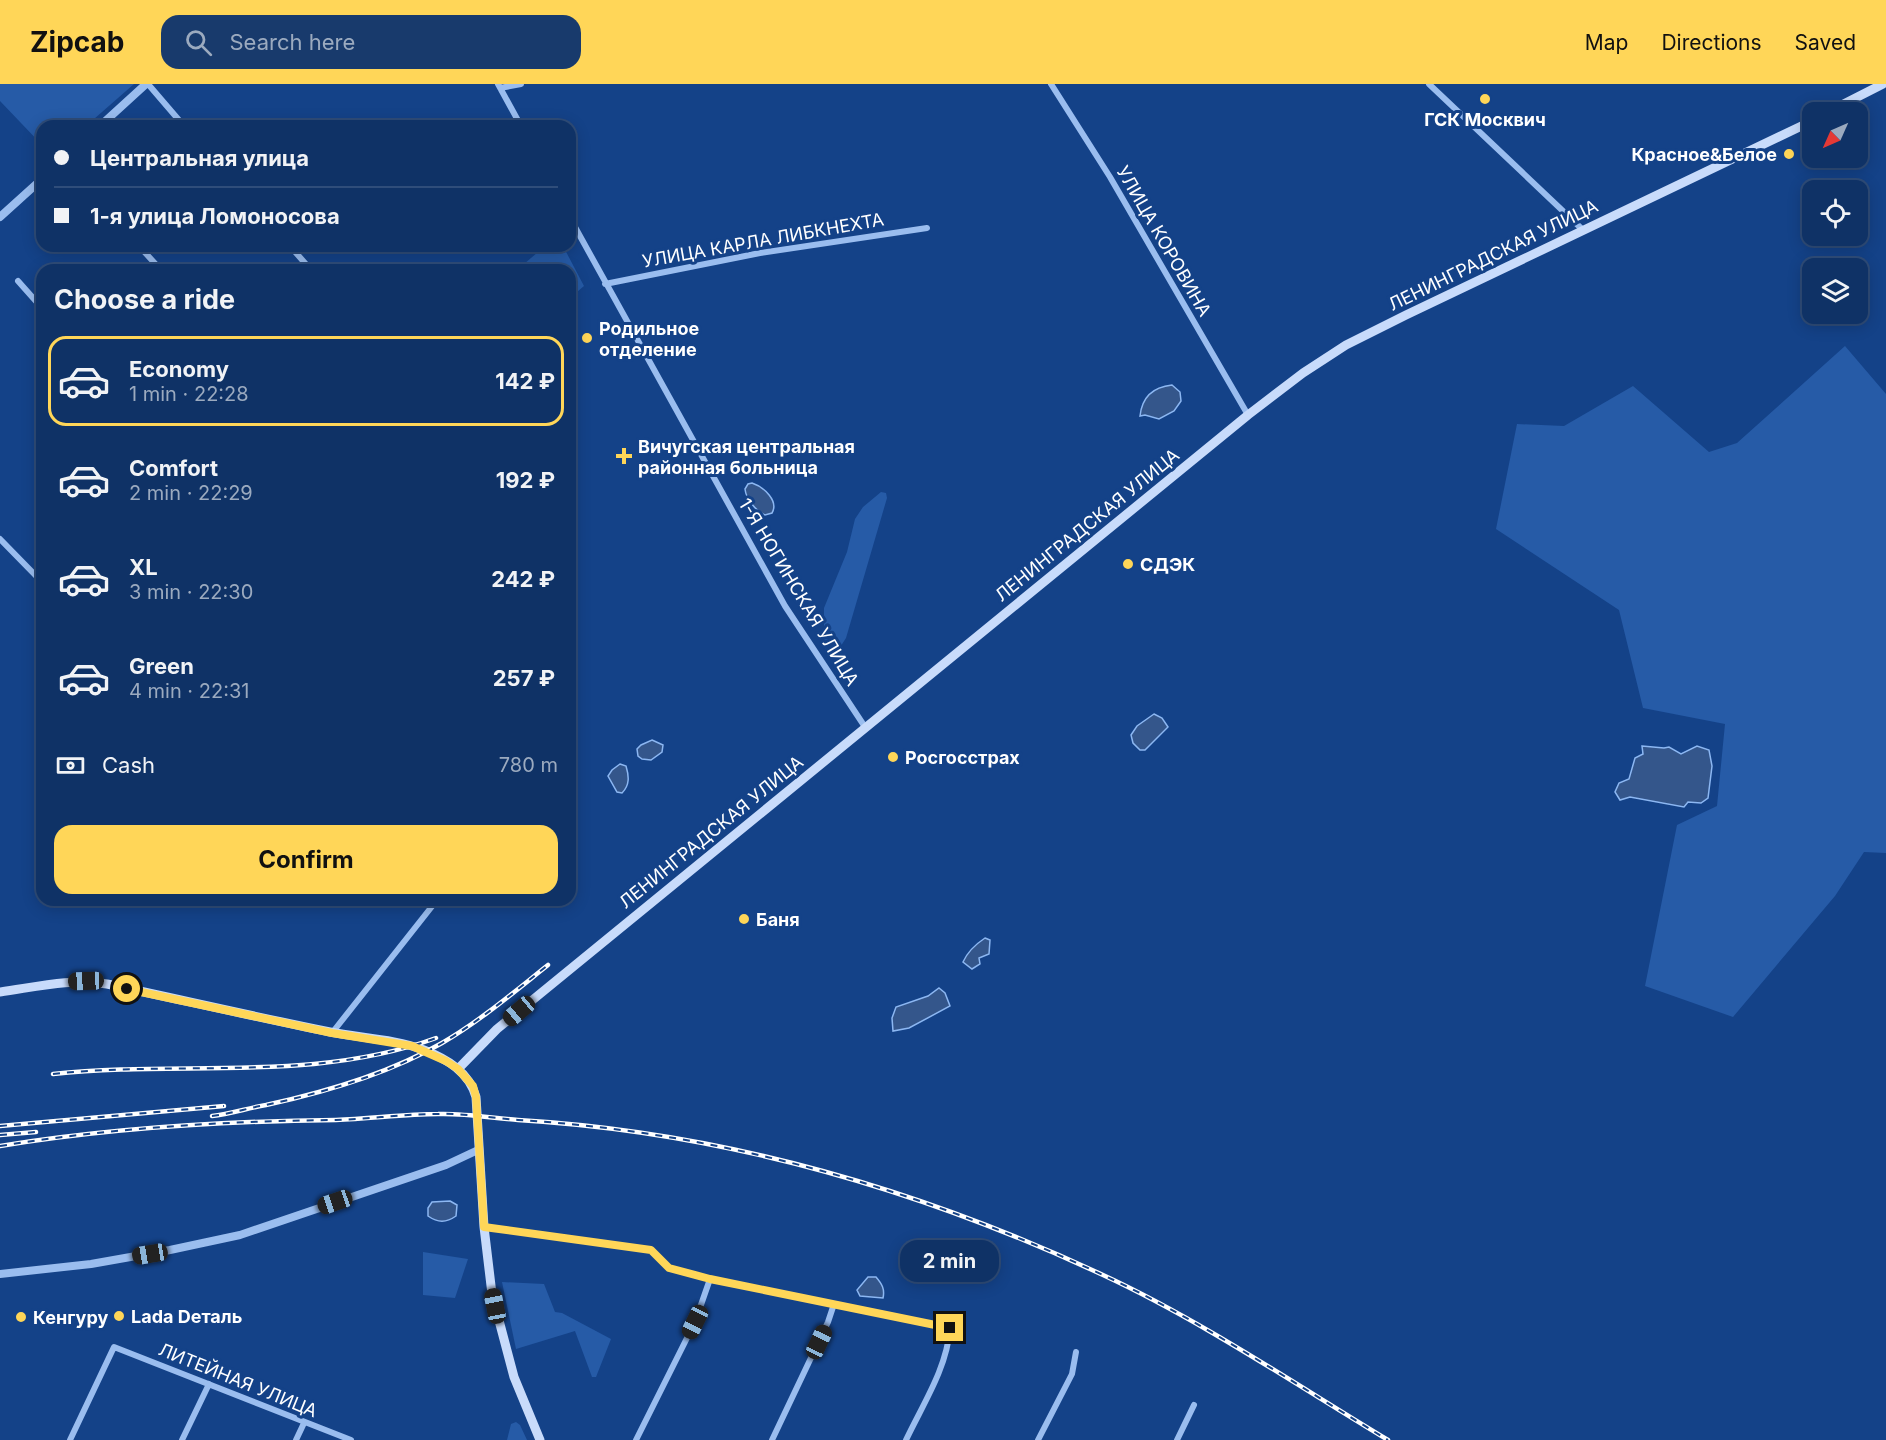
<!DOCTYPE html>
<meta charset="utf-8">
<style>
:root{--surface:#0f3266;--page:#183a6c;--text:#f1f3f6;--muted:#9baabf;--line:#2f4d7a;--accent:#ffd658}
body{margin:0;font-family:Inter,sans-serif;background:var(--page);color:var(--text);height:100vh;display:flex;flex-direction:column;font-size:22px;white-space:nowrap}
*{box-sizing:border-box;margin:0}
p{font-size:20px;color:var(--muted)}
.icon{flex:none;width:33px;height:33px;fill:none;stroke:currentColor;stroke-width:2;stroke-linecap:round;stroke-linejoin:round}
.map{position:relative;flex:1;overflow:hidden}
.drawer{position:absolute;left:36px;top:180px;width:540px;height:642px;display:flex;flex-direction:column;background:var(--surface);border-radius:18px;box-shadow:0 3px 15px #0003,0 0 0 2px var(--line)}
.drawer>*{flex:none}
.banner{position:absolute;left:36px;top:36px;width:540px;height:132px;border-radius:18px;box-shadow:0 3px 15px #0003,0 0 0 2px var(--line);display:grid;align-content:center;height:132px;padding:0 18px;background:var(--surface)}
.needle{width:39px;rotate:225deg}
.buttons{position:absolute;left:1802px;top:18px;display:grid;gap:12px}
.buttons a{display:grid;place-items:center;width:66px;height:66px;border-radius:12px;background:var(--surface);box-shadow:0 3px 15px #0003,0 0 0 2px var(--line);font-size:30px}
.end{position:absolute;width:27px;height:27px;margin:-14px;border:8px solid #ffd658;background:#111;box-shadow:0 0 0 3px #111}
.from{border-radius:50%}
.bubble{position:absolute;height:42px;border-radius:18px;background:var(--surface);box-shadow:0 3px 15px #0003,0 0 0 2px var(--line);font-size:20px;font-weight:700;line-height:42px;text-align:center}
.car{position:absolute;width:18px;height:36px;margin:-18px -9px;border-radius:8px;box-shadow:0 0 4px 2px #0007;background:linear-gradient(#222 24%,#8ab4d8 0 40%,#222 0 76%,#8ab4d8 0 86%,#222 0)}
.banner b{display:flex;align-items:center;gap:21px;height:57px;font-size:22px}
.banner b+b{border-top:2px solid var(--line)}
.banner i{width:15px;height:15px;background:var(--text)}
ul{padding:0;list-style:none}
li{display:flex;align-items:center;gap:18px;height:90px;margin:0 12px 9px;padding:0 6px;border:3px solid transparent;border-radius:18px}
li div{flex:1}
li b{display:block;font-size:22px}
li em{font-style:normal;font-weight:700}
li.on{border-color:var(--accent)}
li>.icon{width:54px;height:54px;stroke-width:1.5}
h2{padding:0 18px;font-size:27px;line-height:72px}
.pay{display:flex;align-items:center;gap:15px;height:66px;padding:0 18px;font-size:22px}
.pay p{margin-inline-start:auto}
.button{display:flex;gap:12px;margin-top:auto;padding:12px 18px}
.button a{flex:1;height:69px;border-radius:18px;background:var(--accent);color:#111;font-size:24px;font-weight:700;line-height:69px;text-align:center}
header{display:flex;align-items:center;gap:36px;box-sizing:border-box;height:84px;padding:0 30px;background:var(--accent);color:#111}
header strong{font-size:28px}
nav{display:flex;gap:33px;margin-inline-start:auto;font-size:21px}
.search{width:420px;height:54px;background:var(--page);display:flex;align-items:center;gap:15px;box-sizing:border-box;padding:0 21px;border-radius:18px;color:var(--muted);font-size:22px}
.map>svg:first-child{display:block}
</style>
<header>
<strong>Zipcab</strong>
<div class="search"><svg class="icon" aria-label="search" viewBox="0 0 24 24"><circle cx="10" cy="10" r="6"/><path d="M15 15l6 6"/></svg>Search here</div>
<nav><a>Map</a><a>Directions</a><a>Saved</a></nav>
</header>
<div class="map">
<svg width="1886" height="1356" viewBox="0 0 1886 1356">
<rect width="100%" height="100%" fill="#144288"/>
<path fill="#265ba7" d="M0,0H134L86,42H42V61L0,17Z
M545,162H563L584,202L570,214V186H517Z
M1845,262L1886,310V769L1864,768L1835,812L1733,933L1645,902L1677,741L1717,722L1725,640L1643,624L1619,526L1496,445L1517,340L1564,342L1633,302L1709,368L1737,359Z
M881,408L886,409L887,414L846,554L837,568L832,570L824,563V524L847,468L855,435L863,423Z
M423,1168L468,1175L455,1214L423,1211Z
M502,1198L544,1200L555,1228L562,1229L611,1255L596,1293H592L575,1247L516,1265Z
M516,1338L520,1341L527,1356H507L511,1340Z"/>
<path fill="#34568b" stroke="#8cb7f2" stroke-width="1.5" d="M1172,301L1180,308L1181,317L1174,327L1159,335L1145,331L1140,332C1142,313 1153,303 1172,301Z
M752,399C764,403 779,417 772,429L765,431C756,427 746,415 745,405L748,400Z
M1154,630L1162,634L1168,643L1145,666H1140L1133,659L1131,651L1137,642Z
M652,656L663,661L662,668L651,676L642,675L638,672L637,665L641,661Z
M1642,662L1664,664L1669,663L1681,670L1697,662L1709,666L1712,682L1708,714L1701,719L1688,718L1684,723L1630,713L1620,716L1615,708L1619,699L1629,695L1635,674L1643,670Z
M620,680L626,682C629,692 630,701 622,709L617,708L608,692L612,686Z
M985,854L990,856L989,870L979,874L980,880L972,885L963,878C967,869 976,860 985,854Z
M939,904L945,909L950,922L909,944L893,947L892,934L896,923L928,912Z
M450,1117L457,1121L456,1132C446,1139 438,1139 428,1132V1124L432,1118Z
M868,1193H876C882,1200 885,1205 883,1214L860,1212L857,1206Z"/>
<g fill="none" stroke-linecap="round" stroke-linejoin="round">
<path stroke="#9abdef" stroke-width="6" d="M148,0L184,42
M498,0L521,42
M1051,0L1110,93L1248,331
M1429,0L1583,146
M500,4L521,0
M570,134L785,522L865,643
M139,162L161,186
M290,162L311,186
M18,197L42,224
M605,200L760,169L927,144
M0,455L42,498
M332,949L437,816
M484,1143L651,1166L669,1184L710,1195L950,1244C947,1284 923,1320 906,1356
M70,1356L114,1263L351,1356
M182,1356L209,1300
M296,1356L304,1339
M636,1356L695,1238L710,1195
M772,1356L828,1238L834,1220
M1038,1356L1072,1290L1076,1268
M1177,1356L1194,1321"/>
<path stroke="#9abdef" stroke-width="8" d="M100,42L146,0
M0,133L42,95
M0,1190L91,1180L170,1166L240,1151L446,1081L478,1066"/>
<path stroke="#c8dbfb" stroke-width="9" d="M1828,28L1883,0
M0,908C36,903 71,894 107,900C182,916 256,933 330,948C361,954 395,955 424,966C447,975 469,988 476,1013L484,1143L492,1210L514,1293L540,1356
M458,985L497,945L1248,331L1303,289L1346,261L1406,231L1812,37"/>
<g stroke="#fff" stroke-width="4.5">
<path id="rail" d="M53,990C180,976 313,999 436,954
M212,1032C230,1030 248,1024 266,1021C326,1008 388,990 442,959C480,937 514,908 548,881
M0,1042L224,1022
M0,1051L36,1048
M0,1062C111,1044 223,1037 336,1036C370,1035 404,1030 438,1030C464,1029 492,1034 518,1036C721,1048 919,1105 1103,1191C1200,1236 1295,1300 1388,1356"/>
</g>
<use href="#rail" stroke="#144288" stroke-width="2" stroke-dasharray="7" stroke-linecap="butt"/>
</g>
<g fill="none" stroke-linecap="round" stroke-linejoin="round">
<path stroke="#ffd658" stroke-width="8" d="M127,905L332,949L412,962L446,977L458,985L473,1002L476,1013L484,1143L651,1166L669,1184L710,1195L950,1244"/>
</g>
<g fill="#ffd658" stroke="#144288" stroke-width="2">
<circle cx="1485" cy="15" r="6"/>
<circle cx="1789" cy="70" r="6"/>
<circle cx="587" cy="254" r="6"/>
<path d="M621 363h6v6h6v6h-6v6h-6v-6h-6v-6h6z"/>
<circle cx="1128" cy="480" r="6"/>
<circle cx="893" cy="673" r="6"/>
<circle cx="744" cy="835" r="6"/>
<circle cx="119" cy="1232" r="6"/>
<circle cx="21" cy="1233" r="6"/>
</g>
<g text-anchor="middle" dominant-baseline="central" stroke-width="6" stroke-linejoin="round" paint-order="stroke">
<g font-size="18" font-weight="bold" fill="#fff" stroke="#144288" text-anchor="start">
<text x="1485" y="35" text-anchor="middle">ГСК Москвич</text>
<text x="1777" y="70" text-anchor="end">Красное&amp;Белое</text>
<text x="599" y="244">Родильное<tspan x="599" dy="21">отделение</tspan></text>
<text x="638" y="362">Вичугская центральная<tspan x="638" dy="21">районная больница</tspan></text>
<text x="1140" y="480">СДЭК</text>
<text x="905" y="673">Росгосстрах</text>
<text x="756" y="835">Баня</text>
<text x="131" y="1232">Lada Dеталь</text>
<text x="33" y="1233">Кенгуру</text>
</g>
<g font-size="18" fill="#fff" stroke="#144288">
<text transform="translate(763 156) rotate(-10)">УЛИЦА КАРЛА ЛИБКНЕХТА</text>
<text transform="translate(1164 157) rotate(60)">УЛИЦА КОРОВИНА</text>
<text transform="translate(1493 171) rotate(-26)">ЛЕНИНГРАДСКАЯ УЛИЦА</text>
<text transform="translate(1087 441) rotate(-39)">ЛЕНИНГРАДСКАЯ УЛИЦА</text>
<text transform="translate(799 508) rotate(59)">1-Я НОГИНСКАЯ УЛИЦА</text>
<text transform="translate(711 748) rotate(-39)">ЛЕНИНГРАДСКАЯ УЛИЦА</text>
<text transform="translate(238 1296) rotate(22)">ЛИТЕЙНАЯ УЛИЦА</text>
</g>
</g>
</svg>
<div class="buttons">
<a><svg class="needle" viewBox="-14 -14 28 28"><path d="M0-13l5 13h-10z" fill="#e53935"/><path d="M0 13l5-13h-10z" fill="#9baabf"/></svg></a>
<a><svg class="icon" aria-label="locate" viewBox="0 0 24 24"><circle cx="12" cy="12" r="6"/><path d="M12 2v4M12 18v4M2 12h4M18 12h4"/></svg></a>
<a><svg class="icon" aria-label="layers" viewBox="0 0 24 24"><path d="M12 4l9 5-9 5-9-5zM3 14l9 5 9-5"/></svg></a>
</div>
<i class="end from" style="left:127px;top:905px"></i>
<i class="end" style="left:950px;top:1244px"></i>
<div class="bubble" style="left:900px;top:1156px;width:99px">2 min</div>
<i class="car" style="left:86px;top:897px;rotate:268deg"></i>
<i class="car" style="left:519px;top:927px;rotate:230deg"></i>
<i class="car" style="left:335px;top:1118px;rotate:251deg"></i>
<i class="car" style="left:150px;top:1170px;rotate:261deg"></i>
<i class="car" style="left:495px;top:1222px;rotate:349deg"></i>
<i class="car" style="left:695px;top:1238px;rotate:206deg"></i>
<i class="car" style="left:819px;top:1258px;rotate:25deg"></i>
<div class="banner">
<b><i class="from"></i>Центральная улица</b>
<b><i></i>1-я улица Ломоносова</b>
</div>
<section class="drawer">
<h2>Choose a ride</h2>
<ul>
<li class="on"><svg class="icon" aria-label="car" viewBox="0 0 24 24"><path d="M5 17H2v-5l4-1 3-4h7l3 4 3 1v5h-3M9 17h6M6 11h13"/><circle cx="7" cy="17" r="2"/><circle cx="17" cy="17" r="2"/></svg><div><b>Economy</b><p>1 min · 22:28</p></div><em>142 ₽</em></li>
<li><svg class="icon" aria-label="car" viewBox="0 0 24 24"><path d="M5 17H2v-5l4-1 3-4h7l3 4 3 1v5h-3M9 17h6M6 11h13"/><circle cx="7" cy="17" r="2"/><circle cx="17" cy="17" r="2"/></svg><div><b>Comfort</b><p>2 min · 22:29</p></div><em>192 ₽</em></li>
<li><svg class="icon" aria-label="car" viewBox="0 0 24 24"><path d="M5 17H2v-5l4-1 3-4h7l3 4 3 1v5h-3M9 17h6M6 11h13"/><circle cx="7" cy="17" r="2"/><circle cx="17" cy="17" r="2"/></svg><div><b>XL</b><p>3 min · 22:30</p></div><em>242 ₽</em></li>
<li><svg class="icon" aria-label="car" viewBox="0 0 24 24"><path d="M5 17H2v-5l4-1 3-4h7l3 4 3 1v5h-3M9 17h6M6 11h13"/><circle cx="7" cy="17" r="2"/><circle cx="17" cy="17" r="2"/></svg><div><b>Green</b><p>4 min · 22:31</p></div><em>257 ₽</em></li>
</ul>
<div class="pay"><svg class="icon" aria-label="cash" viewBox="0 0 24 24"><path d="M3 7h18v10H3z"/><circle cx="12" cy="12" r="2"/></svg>Cash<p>780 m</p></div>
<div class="button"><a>Confirm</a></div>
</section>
</div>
